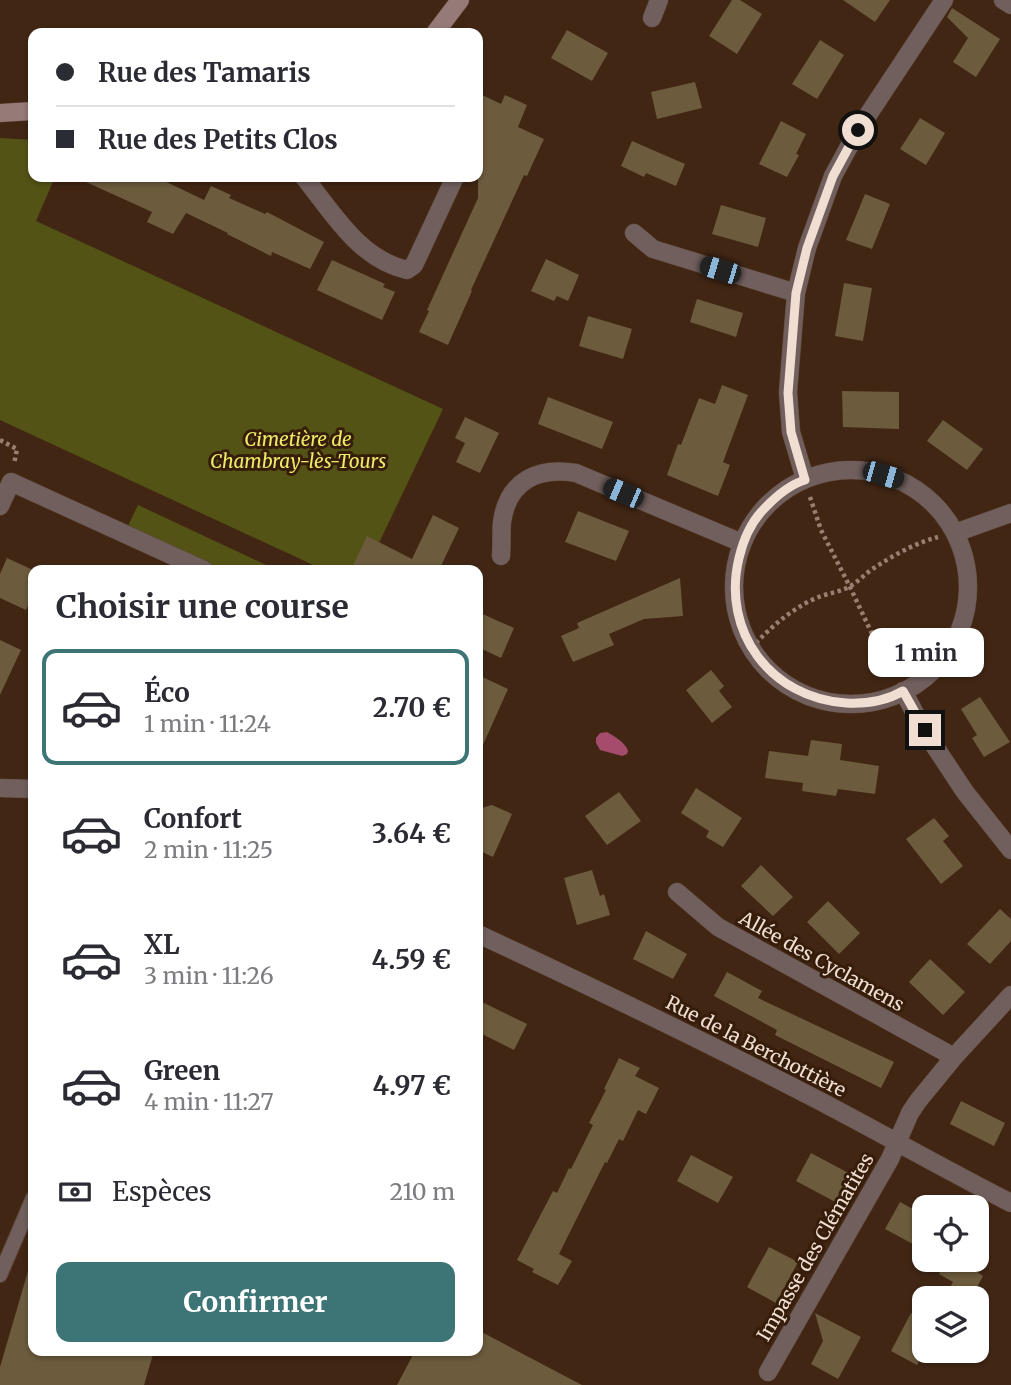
<!DOCTYPE html>
<html lang="fr">
<meta charset="utf-8">
<style>
:root{--surface:#fff;--page:#f2f2f3;--text:#2b2b33;--muted:#7c7c81;--line:#e1e1e2;--accent:#3d7476}
body{margin:0;font-family:Merriweather,serif;background:var(--page);color:var(--text);height:100vh;display:flex;flex-direction:column;font-size:26px;white-space:nowrap}
*{box-sizing:border-box;margin:0}
p{font-size:23px;color:var(--muted)}
.icon{flex:none;width:38px;height:38px;fill:none;stroke:currentColor;stroke-width:2;stroke-linecap:round;stroke-linejoin:round}
.map{position:relative;flex:1;overflow:hidden}
.side{position:absolute;left:28px;top:565px;width:455px;height:791px;display:flex;flex-direction:column;background:var(--surface);border-radius:14px;box-shadow:0 2px 5px #0004}
.side>*{flex:none}
.guide{position:absolute;left:28px;top:28px;width:455px;height:154px;border-radius:14px;box-shadow:0 2px 5px #0004;display:grid;align-content:center;height:154px;padding:0 28px;background:var(--surface)}
.fabs{position:absolute;left:912px;top:1195px;display:grid;gap:14px}
.fabs a{display:grid;place-items:center;width:77px;height:77px;border-radius:14px;background:var(--surface);box-shadow:0 2px 5px #0004;font-size:35px}
.end{position:absolute;width:32px;height:32px;margin:-16px;border:9px solid #f0ded3;background:#111;box-shadow:0 0 0 4px #111}
.from{border-radius:50%}
.bubble{position:absolute;height:49px;border-radius:14px;background:var(--surface);box-shadow:0 2px 5px #0004;font-size:23px;font-weight:700;line-height:49px;text-align:center}
.car{position:absolute;width:21px;height:42px;margin:-21px -10px;border-radius:9px;box-shadow:0 0 5px 2px #0007;background:linear-gradient(#222 24%,#8ab4d8 0 40%,#222 0 76%,#8ab4d8 0 86%,#222 0)}
.guide b{display:flex;align-items:center;gap:24px;height:66px;font-size:26px}
.guide b+b{border-top:2px solid var(--line)}
.guide i{width:18px;height:18px;background:var(--text)}
ul{padding:0;list-style:none}
li{display:flex;align-items:center;gap:21px;height:116px;margin:0 14px 10px;padding:0 14px;border:4px solid transparent;border-radius:14px}
li div{flex:1}
li b{display:block;font-size:26px}
li em{font-style:normal;font-weight:700}
li.on{border-color:var(--accent)}
li>.icon{width:63px;height:63px;stroke-width:1.5}
h2{padding:0 28px;font-size:32px;line-height:84px}
.pay{display:flex;align-items:center;gap:18px;height:77px;padding:0 28px;font-size:26px}
.pay p{margin-inline-start:auto}
.cta{display:flex;gap:14px;margin-top:auto;padding:14px 28px}
.cta a{flex:1;height:80px;border-radius:14px;background:var(--accent);color:#fff;font-size:28px;font-weight:700;line-height:80px;text-align:center}
.map>svg:first-child{display:block}
</style>
<div class="map">
<svg width="1011" height="1385" viewBox="0 0 1011 1385">
<rect width="100%" height="100%" fill="#412614"/>
<path fill="#545316" d="M0,138L33,140V177H55L36,221L443,409L366,570H324L0,420Z
M138,505L277,570H223L128,526Z"/>
<path fill="#a54b6b" d="M607,732C614,736 626,743 628,751L627,754L622,756L600,750L596,743V738L600,733Z"/>
<path fill="#6c5b3d" d="M732,0H740L762,14L737,54L709,36Z
M843,0H890L875,22Z
M952,8L1000,39L976,77L953,62L968,38L947,17Z
M567,30L608,53L592,81L551,58Z
M820,40L844,55L817,99L792,84Z
M695,82L702,108L657,119L651,92Z
M478,93L501,104L505,95L527,105L518,127L544,139L527,176L524,175L471,290L472,291L448,345L419,332L429,311L427,310L478,198Z
M920,118L945,133L926,165L900,149Z
M781,121L806,134L796,154L799,155L787,177L759,164Z
M632,141L685,164L676,186L646,173L644,177L621,166Z
M75,177H156L204,200L211,186L231,195L229,198L265,214L267,212L324,242L310,269L272,252L271,256L227,234L228,233L186,213L173,234L147,222L152,212Z
M865,194L890,204L872,249L846,240Z
M721,205L766,218L758,247L712,234Z
M546,259L579,275L568,301L557,296L554,301L531,291Z
M332,260L385,284L383,287L395,292L382,320L317,290Z
M844,283L872,288L863,341L835,336Z
M697,299L743,313L736,337L690,322Z
M588,316L632,329L623,359L579,346Z
M722,385L748,395L723,462L730,465L718,496L667,475L678,444L681,445L699,398L715,404Z
M842,391L899,392V429L843,427Z
M548,397L613,422L602,449L538,424Z
M465,417L499,433L480,473L456,462L465,443L455,438Z
M943,420L983,449L967,470L927,441Z
M578,511L629,531L616,561L565,542Z
M433,515L459,528L439,570H351L367,536L412,559Z
M7,558L33,570V595L26,610L0,598V574Z
M680,578L683,616L644,619L609,634L614,645L573,662L561,636L579,628L577,623Z
M478,612L514,628L501,658L478,647Z
M0,640L21,650L0,695Z
M711,670L724,686L719,691L732,707L712,723L686,690Z
M478,675L508,689L478,756Z
M980,697L1010,742L984,757L972,738L977,735L961,709Z
M811,740L842,744L840,760L879,766L875,794L838,789L836,796L802,791L803,783L765,778L769,751L808,756Z
M696,788L742,818L723,847L706,837L709,831L681,813Z
M619,792L641,821L607,845L585,816Z
M492,805L512,814L493,857L478,850V809Z
M934,818L949,836L943,841L963,866L941,884L906,839Z
M761,865L793,897L773,916L741,886Z
M592,870L600,896L604,894L610,915L577,925L564,878Z
M828,901L860,933L839,954L807,922Z
M1000,909L1011,919V941L990,964L967,944Z
M646,931L687,954L673,979L633,959Z
M930,959L965,992L943,1015L909,982Z
M727,972L762,991L758,998L894,1062L881,1088L775,1035L777,1030L714,996Z
M478,1000L527,1024L514,1050L478,1032Z
M619,1058L640,1068L635,1076L659,1088L646,1114L638,1110L623,1141L619,1139L607,1163L605,1162L559,1254L572,1261L558,1285L532,1272L534,1269L517,1260L553,1191L557,1193L569,1168L571,1169L593,1125L589,1123L606,1090L604,1089Z
M961,1101L1005,1123L994,1146L950,1124Z
M811,1153L856,1177L841,1205L796,1181Z
M691,1155L733,1177L718,1203L677,1181Z
M900,1202L924,1215V1250L885,1229Z
M769,1247L798,1262L776,1303L747,1287Z
M946,1260H982L976,1271L983,1276L971,1298H944L953,1282L939,1274Z
M28,1271H33V1351H154L144,1385H0V1367Z
M815,1313L861,1337L838,1379L811,1364L823,1341Z
M911,1313L924,1320V1351L917,1365L891,1351Z
M478,1330L523,1354L582,1385H397L415,1351H478Z"/>
<g fill="none" stroke-linecap="round" stroke-linejoin="round">
<g stroke="#5d4333" stroke-width="16">
<path id="lane" d="M0,1275L33,1198"/>
</g>
<g stroke="#5d4333" stroke-width="19">
<path id="street" d="M1003,0L1011,5
M652,18L659,0
M304,177C333,213 359,259 407,270L414,265L455,177
M634,233L653,249L796,293
M734 587a117 117 0 1 1 234 0a117 117 0 1 1-234 0Z
M805,479L791,432L788,392L796,293L807,248L833,176L858,130L944,0
M0,506L11,482L204,570
M955,533L1011,513
M501,556C502,545 501,533 502,522C508,480 538,467 576,473L742,543
M903,691L924,730L965,792L1011,850
M0,788L33,789
M677,892L718,927L954,1057
M478,934C592,987 706,1042 818,1100C883,1134 946,1170 1011,1203
M768,1372L890,1159L910,1113L918,1101L954,1057L1011,995"/>
</g>
<g stroke="#5d4333" stroke-width="19">
<path id="secondary" d="M435,33L460,0
M0,113L33,111"/>
</g>
<path stroke="#978072" stroke-width="4.5" stroke-dasharray="3.5 3.5" stroke-linecap="butt" d="M0,440L17,449L14,464
M810,497L821,530L850,587L874,638L901,671
M751,648C771,627 790,610 816,598C828,593 842,592 852,585C860,580 866,573 874,568C894,555 915,543 938,537"/>
<use href="#lane" stroke="#705f5d" stroke-width="14"/>
<use href="#street" stroke="#705f5d" stroke-width="18"/>
<use href="#secondary" stroke="#957a77" stroke-width="18"/>
</g>
<g fill="none" stroke-linecap="round" stroke-linejoin="round">
<path stroke="#f0ded3" stroke-width="9" d="M858,130L833,176L807,248L796,293L788,393L791,432L805,480C788,485 774,498 762,511C750,524 743,541 739,558C721,632 771,698 846,703C865,704 886,701 903,691L925,730"/>
</g>
<g text-anchor="middle" dominant-baseline="central" stroke-width="6" stroke-linejoin="round" paint-order="stroke">
<g font-size="19" font-style="italic" fill="#edec68" stroke="#361d0a">
<text x="298" y="439">Cimetière de<tspan x="298" dy="22">Chambray-lès-Tours</tspan></text>
</g>
<g font-size="19" fill="#f0ded3" stroke="#361d0a">
<text transform="translate(822 961) rotate(29)">Allée des Cyclamens</text>
<text transform="translate(756 1046) rotate(27)">Rue de la Berchottière</text>
<text transform="translate(815 1247) rotate(-60)">Impasse des Clématites</text>
</g>
</g>
</svg>
<div class="fabs">
<a><svg class="icon" aria-label="locate" viewBox="0 0 24 24"><circle cx="12" cy="12" r="6"/><path d="M12 2v4M12 18v4M2 12h4M18 12h4"/></svg></a>
<a><svg class="icon" aria-label="layers" viewBox="0 0 24 24"><path d="M12 4l9 5-9 5-9-5zM3 14l9 5 9-5"/></svg></a>
</div>
<i class="end from" style="left:858px;top:130px"></i>
<i class="end" style="left:925px;top:730px"></i>
<div class="bubble" style="left:868px;top:628px;width:116px">1 min</div>
<i class="car" style="left:720px;top:270px;rotate:287deg"></i>
<i class="car" style="left:883px;top:475px;rotate:106deg"></i>
<i class="car" style="left:623px;top:493px;rotate:293deg"></i>
<div class="guide">
<b><i class="from"></i>Rue des Tamaris</b>
<b><i></i>Rue des Petits Clos</b>
</div>
<section class="side">
<h2>Choisir une course</h2>
<ul>
<li class="on"><svg class="icon" aria-label="car" viewBox="0 0 24 24"><path d="M5 17H2v-5l4-1 3-4h7l3 4 3 1v5h-3M9 17h6M6 11h13"/><circle cx="7" cy="17" r="2"/><circle cx="17" cy="17" r="2"/></svg><div><b>Éco</b><p>1 min · 11:24</p></div><em>2.70 €</em></li>
<li><svg class="icon" aria-label="car" viewBox="0 0 24 24"><path d="M5 17H2v-5l4-1 3-4h7l3 4 3 1v5h-3M9 17h6M6 11h13"/><circle cx="7" cy="17" r="2"/><circle cx="17" cy="17" r="2"/></svg><div><b>Confort</b><p>2 min · 11:25</p></div><em>3.64 €</em></li>
<li><svg class="icon" aria-label="car" viewBox="0 0 24 24"><path d="M5 17H2v-5l4-1 3-4h7l3 4 3 1v5h-3M9 17h6M6 11h13"/><circle cx="7" cy="17" r="2"/><circle cx="17" cy="17" r="2"/></svg><div><b>XL</b><p>3 min · 11:26</p></div><em>4.59 €</em></li>
<li><svg class="icon" aria-label="car" viewBox="0 0 24 24"><path d="M5 17H2v-5l4-1 3-4h7l3 4 3 1v5h-3M9 17h6M6 11h13"/><circle cx="7" cy="17" r="2"/><circle cx="17" cy="17" r="2"/></svg><div><b>Green</b><p>4 min · 11:27</p></div><em>4.97 €</em></li>
</ul>
<div class="pay"><svg class="icon" aria-label="cash" viewBox="0 0 24 24"><path d="M3 7h18v10H3z"/><circle cx="12" cy="12" r="2"/></svg>Espèces<p>210 m</p></div>
<div class="cta"><a>Confirmer</a></div>
</section>
</div>
